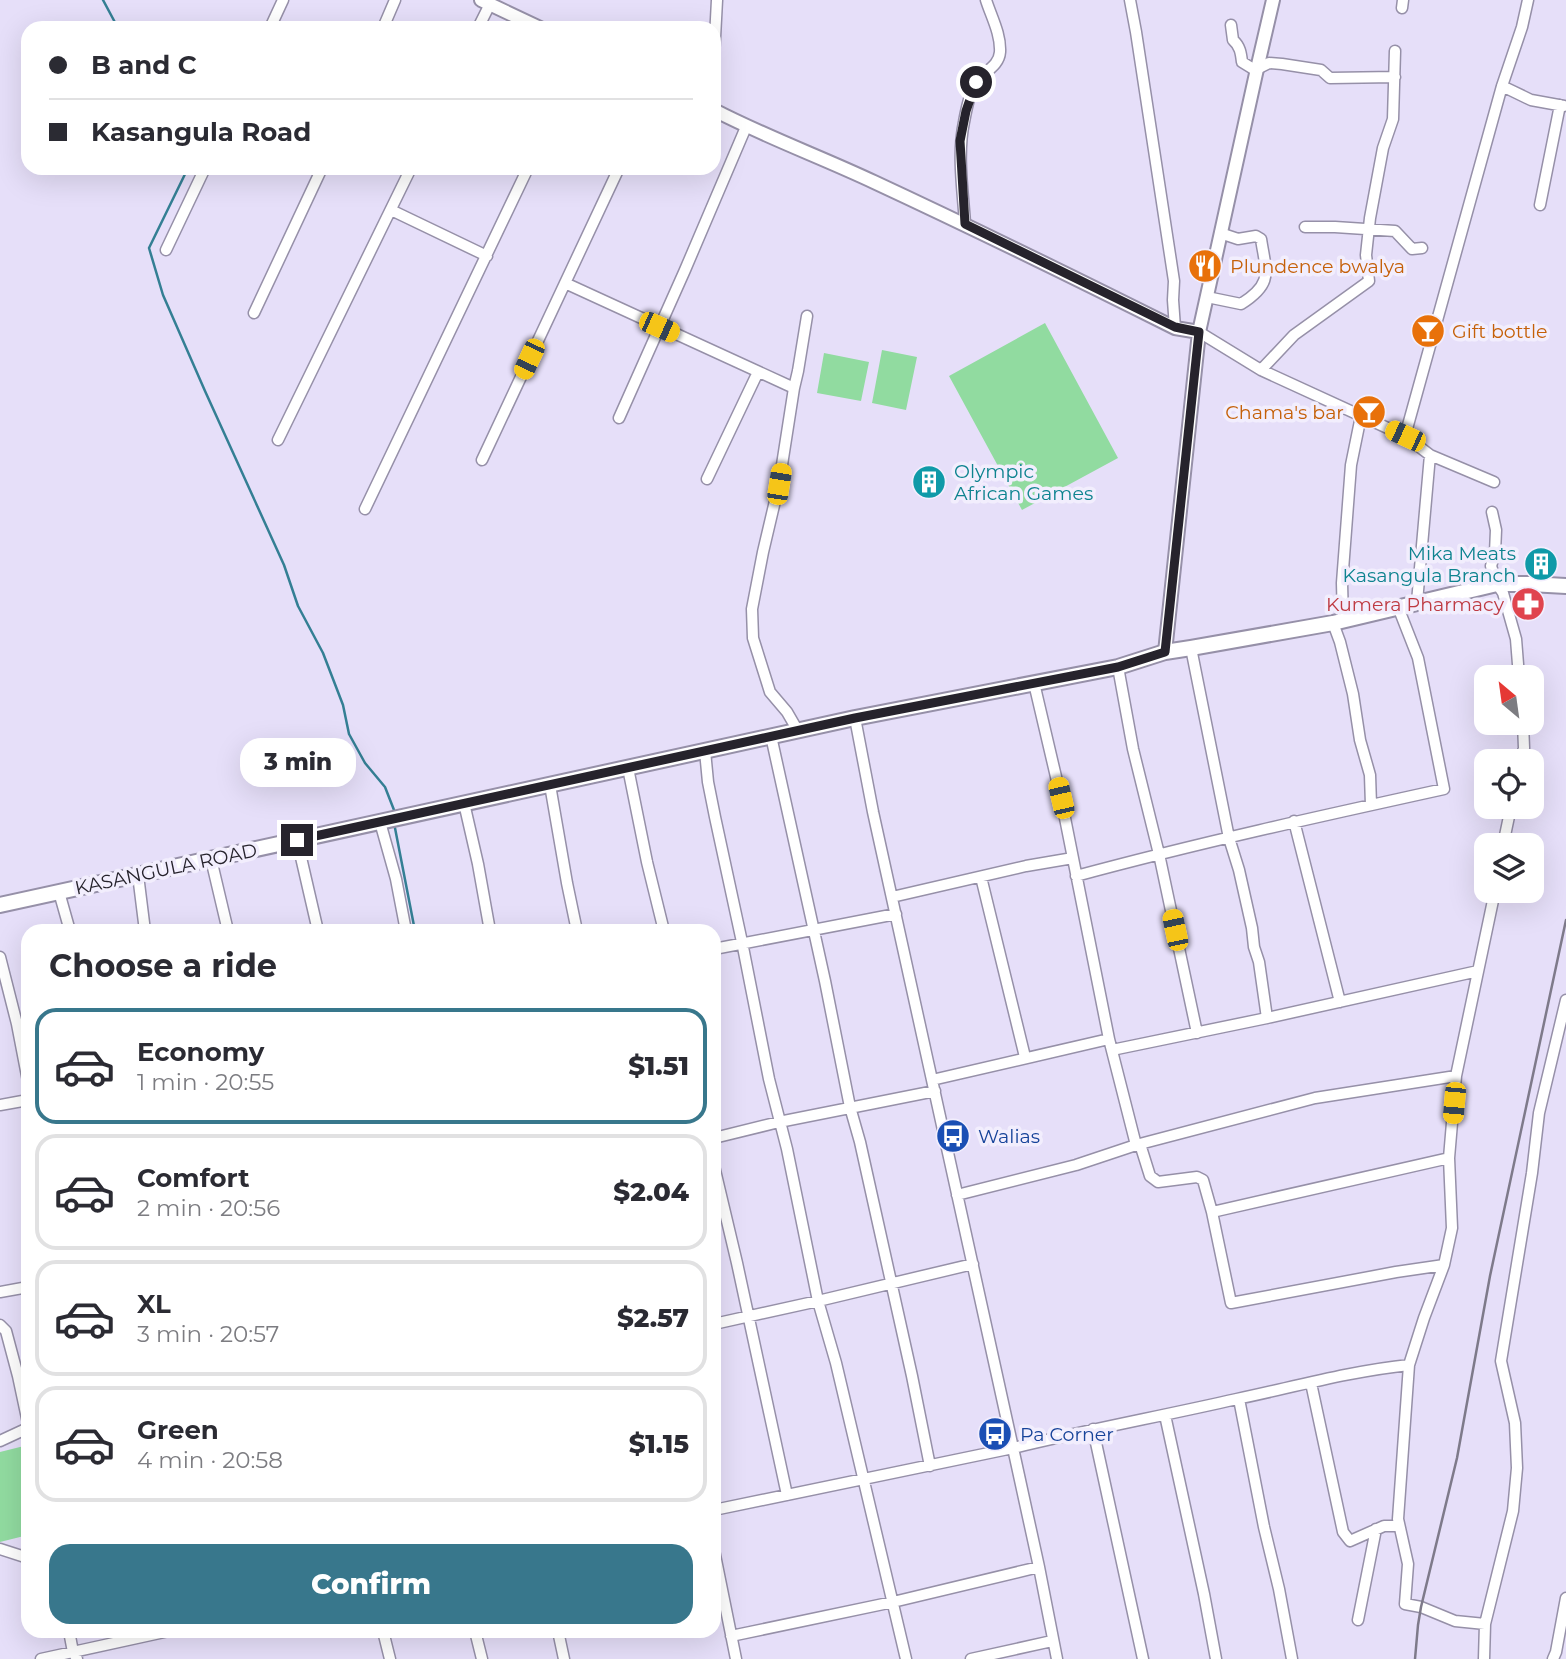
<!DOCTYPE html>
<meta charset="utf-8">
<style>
:root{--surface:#fff;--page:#f7f7f7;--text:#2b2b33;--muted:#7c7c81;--line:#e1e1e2;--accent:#38778c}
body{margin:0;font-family:Montserrat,sans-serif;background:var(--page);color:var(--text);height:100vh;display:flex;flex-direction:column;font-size:26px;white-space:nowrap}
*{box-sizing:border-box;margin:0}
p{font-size:23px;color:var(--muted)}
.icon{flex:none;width:38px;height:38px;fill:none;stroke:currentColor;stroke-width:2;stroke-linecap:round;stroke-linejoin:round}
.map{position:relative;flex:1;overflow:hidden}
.drawer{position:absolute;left:21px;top:924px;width:700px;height:714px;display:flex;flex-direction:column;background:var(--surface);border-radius:21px;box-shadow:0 7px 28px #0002}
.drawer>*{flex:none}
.top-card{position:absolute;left:21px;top:21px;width:700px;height:154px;border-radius:21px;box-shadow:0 7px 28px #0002;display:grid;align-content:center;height:154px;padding:0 28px;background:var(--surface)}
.needle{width:46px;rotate:331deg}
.fabs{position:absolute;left:1474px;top:665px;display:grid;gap:14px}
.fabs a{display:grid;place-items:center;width:70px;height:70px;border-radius:14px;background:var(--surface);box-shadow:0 7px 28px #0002;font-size:35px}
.end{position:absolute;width:32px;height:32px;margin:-16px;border:9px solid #26232c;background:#fff;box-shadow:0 0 0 4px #fff}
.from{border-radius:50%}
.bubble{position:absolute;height:49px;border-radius:21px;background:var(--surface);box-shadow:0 7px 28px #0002;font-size:23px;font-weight:800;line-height:49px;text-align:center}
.car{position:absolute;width:21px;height:42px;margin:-21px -10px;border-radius:9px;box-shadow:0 0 5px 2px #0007;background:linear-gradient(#f5c518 24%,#345 0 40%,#f5c518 0 76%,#345 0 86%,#f5c518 0)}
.top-card b{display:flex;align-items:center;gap:24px;height:66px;font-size:26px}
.top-card b+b{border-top:2px solid var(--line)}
.top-card i{width:18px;height:18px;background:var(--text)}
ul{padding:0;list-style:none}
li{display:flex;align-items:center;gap:21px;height:116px;margin:0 14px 10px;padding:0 14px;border:4px solid var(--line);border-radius:21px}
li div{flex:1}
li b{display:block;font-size:26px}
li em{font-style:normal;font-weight:800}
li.current{border-color:var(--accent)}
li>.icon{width:63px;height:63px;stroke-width:1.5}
h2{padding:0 28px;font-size:32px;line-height:84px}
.action{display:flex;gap:14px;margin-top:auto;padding:14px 28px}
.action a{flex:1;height:80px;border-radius:21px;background:var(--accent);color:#fff;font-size:28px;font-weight:800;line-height:80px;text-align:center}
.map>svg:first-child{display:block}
</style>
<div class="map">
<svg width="1566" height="1659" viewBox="0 0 1566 1659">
<rect width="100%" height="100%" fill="#e6dff9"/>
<path fill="#91dba0" d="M1045,323L1118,458L1022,510L949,376Z
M882,350L917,357L906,410L872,403Z
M824,353L869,362L861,401L817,393Z
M28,1445V1535L0,1542V1452Z"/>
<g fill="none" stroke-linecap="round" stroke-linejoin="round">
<path stroke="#347f94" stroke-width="2.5" d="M103,0L118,28
M188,168L149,248L163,295L205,391L284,565L298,606L323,653L343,705L349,734L365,763L385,787L394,810
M395,828L415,931"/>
<g stroke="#9690a8" stroke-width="13">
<path id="minor" d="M1130,0L1136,32L1174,281L1173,300L1175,328
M1402,8L1403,0
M1231,25L1233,40C1240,46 1241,53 1242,62L1255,70L1269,63L1282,64L1321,70L1330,78L1395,77
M270,28L283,0
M383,28L395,0
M478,28L490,4
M714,57L717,0
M1502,86L1531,100L1564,106
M1540,205L1560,105
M391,210L487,256
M965,224C963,191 957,155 964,122C966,111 970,89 977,81C985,71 999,66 1000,52C1001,34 991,16 986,0
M1305,227H1335L1395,231L1412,249L1422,248
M166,250L205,168
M565,283L794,388
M1207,297L1241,304C1274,283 1266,272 1261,239L1256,236L1238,239L1220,233
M254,313L322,168
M1199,332L1261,370L1405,436L1502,86L1522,27L1528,0
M1261,370L1294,335L1369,281L1366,255L1370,218L1383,148L1393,119L1395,51
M619,418L685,270L746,127
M1405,436L1430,455L1494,482
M278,440L411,168
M482,460L619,168
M707,479L758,372
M365,509L528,168
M1492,512L1496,530L1495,553L1491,566L1497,584L1503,593L1516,639L1519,677
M1417,602L1430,455
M1343,620L1342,583L1351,465L1361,416
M1333,623L1340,642L1353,694L1360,740L1370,775L1371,805
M1191,648L1229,838L1239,870L1252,928L1254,947L1259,962L1267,1018
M1118,667L1133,749L1159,854L1197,1033
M798,731L787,712L770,692L753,638L752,609L763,552L779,484L794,388L798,371L807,316
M771,736L825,981L850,1107L860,1142L912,1376L930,1466
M705,751L708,782L715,817L742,942L769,1079L787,1149L818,1301L836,1363L906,1659
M1520,761L1524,748L1523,723
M628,768L647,862L664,931
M550,785L567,883L577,931
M464,803L478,864L490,931
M1294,821L1340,1002
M380,822L396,879L406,931
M297,840L318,931
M1503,845L1511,807
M211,859L228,931
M138,875L145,931
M1076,876C1198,843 1321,816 1444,789L1418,658L1398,607
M981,877L1025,1057
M59,892L70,931
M892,897L1026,866L1073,858
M714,949L896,914
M0,957L17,1024L28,1081
M1109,1039L1136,1145L1315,1098L1456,1076
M1112,1050L1267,1018L1478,971
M932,1080L1109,1039L1061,798L1034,683
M0,1105L28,1100
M714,1138L779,1122L935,1091
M1140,1144L1150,1176L1158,1182L1197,1177L1203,1180L1212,1212L1231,1303L1396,1272L1444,1265
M1449,1158L1452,1228L1444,1265L1424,1318L1409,1365L1398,1519L1408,1564L1405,1604L1421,1607L1455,1621L1485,1624
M714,1166L737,1263L787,1495
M957,1195L1076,1165L1136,1145
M1212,1212L1449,1158L1456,1076L1495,891
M0,1292L28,1287
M714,1324L818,1301L973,1264
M0,1325L6,1331L18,1376L28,1423
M1311,1383L1343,1532L1350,1541L1384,1526H1399
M1239,1399L1264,1527L1279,1589L1292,1659
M1165,1415L1204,1594L1216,1659
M1093,1429L1143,1659
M0,1441L28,1428
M714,1510L1013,1448L873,812L855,718
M0,1549L28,1558
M714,1550L736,1659
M1358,1620L1376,1529
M69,1631L73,1652L77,1659
M383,1631L390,1659
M475,1631L482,1659
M558,1631L564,1659
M731,1636L893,1602L1039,1567
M41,1659L169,1631
M971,1659L1052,1641
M1057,1659L1039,1567L1013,1448C1087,1430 1162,1416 1237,1399C1294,1387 1351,1371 1409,1365
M1484,1659L1485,1624L1513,1511L1517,1468L1515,1423L1501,1361L1532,1173L1539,1113L1566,1000
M1553,1659L1556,1652L1566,1598"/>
</g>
<g stroke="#9690a8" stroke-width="16">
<path id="tertiary" d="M481,0L540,28
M714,110C766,137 821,157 874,182C975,229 1075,278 1175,328L1199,332
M1165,652L1199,332L1257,69L1273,0"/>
</g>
<g stroke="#9690a8" stroke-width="18">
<path id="secondary" d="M0,905L855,718L1118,667L1165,652L1191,648L1333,623L1497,584H1530L1566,586"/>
</g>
<use href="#minor" stroke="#fff" stroke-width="10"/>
<use href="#tertiary" stroke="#fff" stroke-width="12"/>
<use href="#secondary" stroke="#fff" stroke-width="14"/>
<path stroke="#7e7a8a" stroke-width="2.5" d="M1415,1659L1418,1625L1421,1607L1457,1458L1490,1276L1566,920"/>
</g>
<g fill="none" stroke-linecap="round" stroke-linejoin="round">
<path stroke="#26232c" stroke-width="9" d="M297,840L855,718L1118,667L1165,652L1199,332L1175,327L965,224L960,141L966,111L976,82"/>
</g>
<defs>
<g id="restaurant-disc" transform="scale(1.75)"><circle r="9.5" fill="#e8710a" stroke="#f2eefd"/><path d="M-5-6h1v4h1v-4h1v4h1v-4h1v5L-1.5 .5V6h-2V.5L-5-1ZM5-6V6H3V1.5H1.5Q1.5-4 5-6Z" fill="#fff"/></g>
<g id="bar-disc" transform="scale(1.75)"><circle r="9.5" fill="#e8710a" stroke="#f2eefd"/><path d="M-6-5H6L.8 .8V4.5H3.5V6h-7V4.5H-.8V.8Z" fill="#fff"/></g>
<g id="building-disc" transform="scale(1.75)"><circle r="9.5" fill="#0f9aa8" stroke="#f2eefd"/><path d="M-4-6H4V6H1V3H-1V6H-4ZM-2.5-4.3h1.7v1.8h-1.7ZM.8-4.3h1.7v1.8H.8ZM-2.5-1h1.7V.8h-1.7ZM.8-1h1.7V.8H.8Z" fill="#fff"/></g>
<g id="pharmacy-disc" transform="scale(1.75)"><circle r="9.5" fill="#e0444e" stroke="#f2eefd"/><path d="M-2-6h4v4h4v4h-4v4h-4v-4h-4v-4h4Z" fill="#fff"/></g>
<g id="bus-disc" transform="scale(1.75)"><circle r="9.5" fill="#1a4fb4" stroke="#f2eefd"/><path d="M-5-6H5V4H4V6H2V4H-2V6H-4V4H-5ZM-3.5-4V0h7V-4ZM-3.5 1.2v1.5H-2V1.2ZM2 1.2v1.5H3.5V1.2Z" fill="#fff"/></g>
</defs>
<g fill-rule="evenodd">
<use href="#restaurant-disc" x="1205" y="266"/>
<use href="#bar-disc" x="1428" y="331"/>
<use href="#bar-disc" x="1369" y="412"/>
<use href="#building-disc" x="929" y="482"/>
<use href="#building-disc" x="1541" y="564"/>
<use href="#pharmacy-disc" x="1528" y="604"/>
<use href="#bus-disc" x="953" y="1136"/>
<use href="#bus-disc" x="995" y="1434"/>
</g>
<g text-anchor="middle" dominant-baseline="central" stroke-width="7" stroke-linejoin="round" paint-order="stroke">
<g font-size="19" fill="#c56008" stroke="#f2eefd" text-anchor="start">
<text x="1230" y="266">Plundence bwalya</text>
<text x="1452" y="331">Gift bottle</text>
<text x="1344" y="412" text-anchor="end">Chama's bar</text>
</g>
<g font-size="19" fill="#0d838f" stroke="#f2eefd" text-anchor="start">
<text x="954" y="471">Olympic<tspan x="954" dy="22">African Games</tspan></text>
<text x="1516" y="553" text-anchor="end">Mika Meats<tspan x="1516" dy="22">Kasangula Branch</tspan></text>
</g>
<g font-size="19" fill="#be3a42" stroke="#f2eefd" text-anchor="end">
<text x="1504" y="604">Kumera Pharmacy</text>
</g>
<g font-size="19" fill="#26232c" stroke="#f2eefd">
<text transform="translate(166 869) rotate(-12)">KASANGULA ROAD</text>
</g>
<g font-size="19" fill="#164399" stroke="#f2eefd" text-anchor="start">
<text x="978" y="1136">Walias</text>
<text x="1020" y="1434">Pa Corner</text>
</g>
</g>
</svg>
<div class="fabs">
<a><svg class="needle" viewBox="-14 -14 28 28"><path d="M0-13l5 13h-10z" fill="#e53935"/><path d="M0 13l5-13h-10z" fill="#7c7c81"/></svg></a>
<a><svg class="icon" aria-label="locate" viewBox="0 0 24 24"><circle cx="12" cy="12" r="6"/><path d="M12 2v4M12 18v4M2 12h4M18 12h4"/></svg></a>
<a><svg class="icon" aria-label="layers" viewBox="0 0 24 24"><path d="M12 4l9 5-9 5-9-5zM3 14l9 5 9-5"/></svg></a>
</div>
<i class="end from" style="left:976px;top:82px"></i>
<i class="end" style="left:297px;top:840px"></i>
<div class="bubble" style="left:240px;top:738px;width:116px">3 min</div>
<i class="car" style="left:659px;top:327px;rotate:114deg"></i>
<i class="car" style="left:529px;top:359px;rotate:205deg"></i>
<i class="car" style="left:1405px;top:436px;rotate:295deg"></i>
<i class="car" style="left:779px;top:484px;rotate:9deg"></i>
<i class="car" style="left:1061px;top:798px;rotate:347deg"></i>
<i class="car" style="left:1175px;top:930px;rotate:348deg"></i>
<i class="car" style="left:1454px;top:1103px;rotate:185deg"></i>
<div class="top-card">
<b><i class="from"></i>B and C</b>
<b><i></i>Kasangula Road</b>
</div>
<section class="drawer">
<h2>Choose a ride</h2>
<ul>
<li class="current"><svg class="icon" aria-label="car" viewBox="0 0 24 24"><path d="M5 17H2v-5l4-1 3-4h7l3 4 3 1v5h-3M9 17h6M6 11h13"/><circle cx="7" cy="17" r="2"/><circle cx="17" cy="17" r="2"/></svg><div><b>Economy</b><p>1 min · 20:55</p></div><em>$1.51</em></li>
<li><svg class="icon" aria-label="car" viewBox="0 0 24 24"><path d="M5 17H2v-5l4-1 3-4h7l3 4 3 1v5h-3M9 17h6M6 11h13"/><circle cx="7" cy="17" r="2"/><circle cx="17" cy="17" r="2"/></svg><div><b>Comfort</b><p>2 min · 20:56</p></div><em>$2.04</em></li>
<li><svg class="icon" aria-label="car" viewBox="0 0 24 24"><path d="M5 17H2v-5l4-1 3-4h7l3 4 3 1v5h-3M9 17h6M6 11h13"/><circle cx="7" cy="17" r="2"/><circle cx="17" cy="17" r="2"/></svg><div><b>XL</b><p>3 min · 20:57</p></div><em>$2.57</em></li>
<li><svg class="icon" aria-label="car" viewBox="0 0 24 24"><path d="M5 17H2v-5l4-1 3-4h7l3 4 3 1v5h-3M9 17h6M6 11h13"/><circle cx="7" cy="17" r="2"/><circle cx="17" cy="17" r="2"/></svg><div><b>Green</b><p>4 min · 20:58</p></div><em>$1.15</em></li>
</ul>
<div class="action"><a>Confirm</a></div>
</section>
</div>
